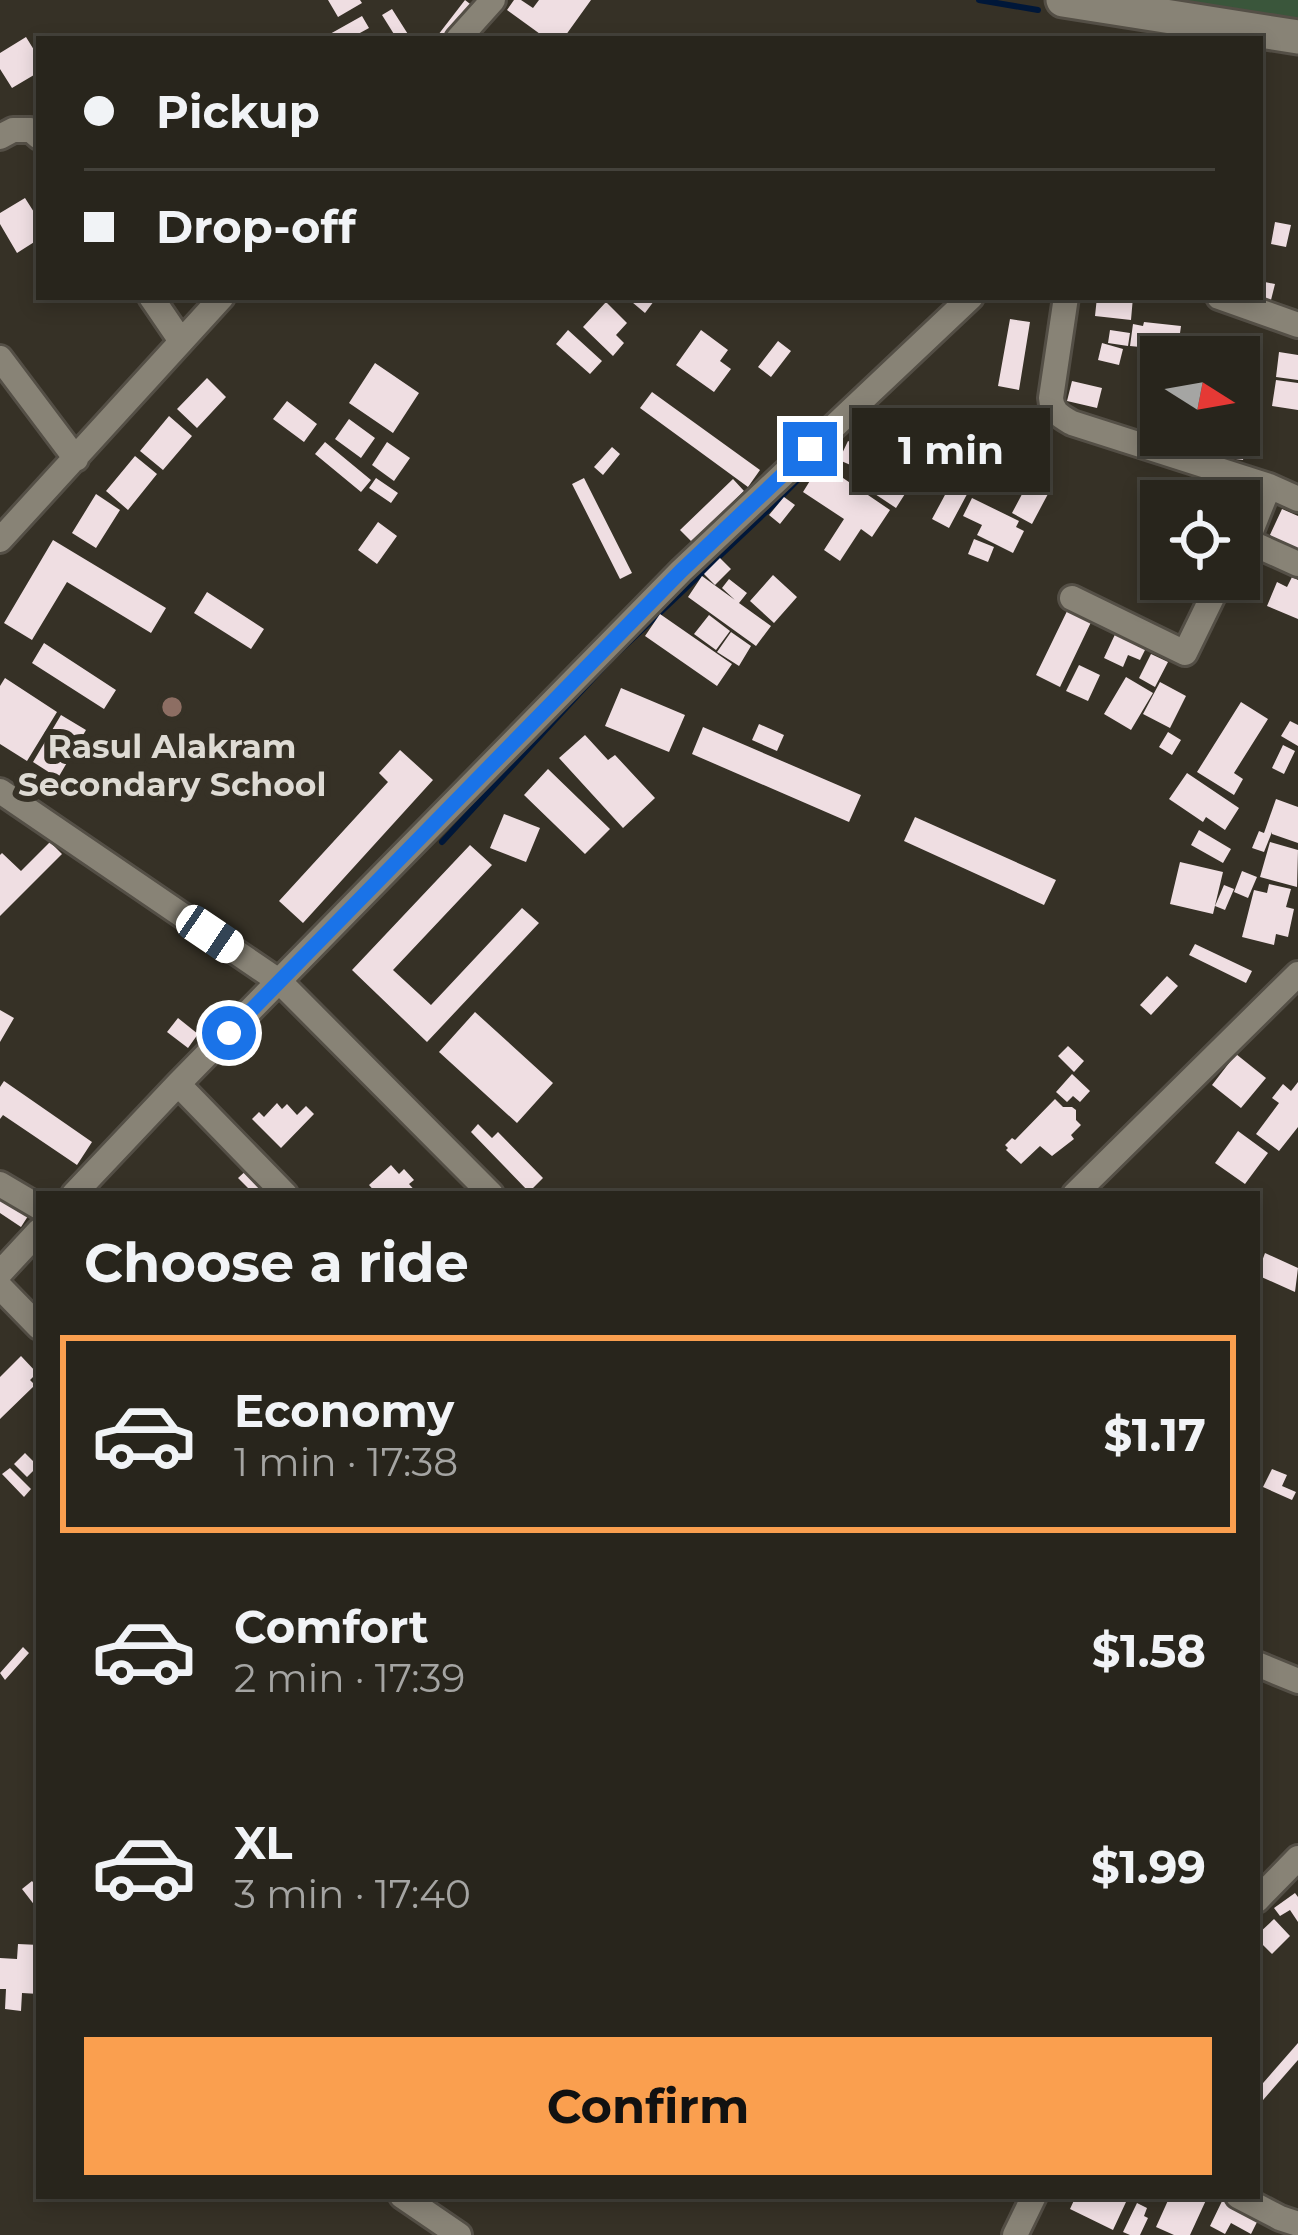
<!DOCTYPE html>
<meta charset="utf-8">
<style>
:root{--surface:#28251c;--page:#343129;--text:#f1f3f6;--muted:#a5a5a3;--line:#44423b;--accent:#fa9f4f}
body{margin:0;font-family:Montserrat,sans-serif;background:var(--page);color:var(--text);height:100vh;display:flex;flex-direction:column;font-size:45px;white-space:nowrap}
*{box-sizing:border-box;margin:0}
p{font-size:39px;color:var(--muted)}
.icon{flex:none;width:66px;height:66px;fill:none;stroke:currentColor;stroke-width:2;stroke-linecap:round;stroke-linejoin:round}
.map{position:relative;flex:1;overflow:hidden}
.drawer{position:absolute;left:36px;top:1191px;width:1224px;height:1008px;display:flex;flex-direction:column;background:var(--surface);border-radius:0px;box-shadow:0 6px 18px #0003,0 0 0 3px var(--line)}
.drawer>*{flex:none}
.hud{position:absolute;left:36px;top:36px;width:1227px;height:264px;border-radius:0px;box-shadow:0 6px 18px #0003,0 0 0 3px var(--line);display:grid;align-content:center;height:264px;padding:0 48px;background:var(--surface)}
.needle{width:78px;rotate:101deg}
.tools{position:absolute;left:1140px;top:336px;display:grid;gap:24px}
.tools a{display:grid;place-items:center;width:120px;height:120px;border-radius:0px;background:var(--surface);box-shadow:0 6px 18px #0003,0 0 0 3px var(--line);font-size:60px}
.end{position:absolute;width:54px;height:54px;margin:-27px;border:15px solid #1a73e8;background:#fff;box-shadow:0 0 0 6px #fff}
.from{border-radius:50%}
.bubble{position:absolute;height:84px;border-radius:0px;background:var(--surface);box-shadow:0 6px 18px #0003,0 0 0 3px var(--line);font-size:39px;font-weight:700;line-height:84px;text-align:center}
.car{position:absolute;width:36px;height:72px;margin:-36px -18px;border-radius:15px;box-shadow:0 0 9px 3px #0007;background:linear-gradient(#fff 24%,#345 0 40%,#fff 0 76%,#345 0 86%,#fff 0)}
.hud b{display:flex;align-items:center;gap:42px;height:114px;font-size:45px}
.hud b+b{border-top:3px solid var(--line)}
.hud i{width:30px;height:30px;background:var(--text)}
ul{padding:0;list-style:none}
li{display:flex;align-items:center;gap:36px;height:198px;margin:0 24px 18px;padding:0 24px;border:6px solid transparent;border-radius:0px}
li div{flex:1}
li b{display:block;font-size:45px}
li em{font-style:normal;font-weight:700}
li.active{border-color:var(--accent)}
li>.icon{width:108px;height:108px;stroke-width:1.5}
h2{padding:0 48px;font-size:54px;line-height:144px}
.action{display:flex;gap:24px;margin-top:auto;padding:24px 48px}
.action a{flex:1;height:138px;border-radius:0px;background:var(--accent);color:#111;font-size:48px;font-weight:700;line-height:138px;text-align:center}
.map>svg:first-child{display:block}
</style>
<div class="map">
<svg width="1298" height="2235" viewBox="0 0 1298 2235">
<rect width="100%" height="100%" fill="#363126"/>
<path fill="#3a563b" d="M1139,0H1298V29Z"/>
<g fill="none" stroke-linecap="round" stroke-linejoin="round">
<path stroke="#001739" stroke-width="6" d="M979,0L1038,10
M442,842L612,658L769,509L843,434"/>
</g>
<path fill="#efdee2" d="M328,0H360L362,3L338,17Z
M465,0L474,7L449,39H442L438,35Z
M514,0H521L533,8L539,0H591L563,39H547L507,10Z
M392,9L411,39H397L382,15Z
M362,16L369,28L349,39H321Z
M26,37L39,58V72L12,88L0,69V53Z
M25,198L39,220V239L17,253L0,224V213Z
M1275,222L1291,225L1286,247L1271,244Z
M1260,281L1275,284L1270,304L1248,297H1260Z
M626,297H657L645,313Z
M1097,297H1133L1131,320L1095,316Z
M606,302L627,323L616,335L624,343L613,356L583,327Z
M1010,319L1030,322L1019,390L998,386Z
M1144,322L1181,326L1177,355L1140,350V347L1130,346L1133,324L1143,326Z
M568,330L602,361L590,374L556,344Z
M701,330L728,350L720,361L731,369L714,392L676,365Z
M1110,330L1130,333L1128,346L1108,343Z
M778,341L791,351L771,377L758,367Z
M1102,343L1123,349L1119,365L1098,360Z
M1279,352L1298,355V380L1276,377Z
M375,363L419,393L393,433L349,403Z
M207,378L226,397L197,428L177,409Z
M1276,380L1298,383V410L1272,406Z
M1072,381L1102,388L1097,408L1067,401Z
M1239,391L1254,393L1243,460L1220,457L1224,435H1239Z
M652,392L760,470L748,487L640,408Z
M287,401L317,424L304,442L273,419Z
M169,416L192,436L163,470L140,451Z
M349,419L375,438L361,458L335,439Z
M848,441L874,452L869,463L882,468L878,477L839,460Z
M325,442L371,480L361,492L315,454Z
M387,442L410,458L394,481L372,465Z
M612,447L620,454L603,475L594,467Z
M135,456L157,474L128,510L106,491Z
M966,456L989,468L994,459L1018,472L1010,488L984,476L979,487L973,483L949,528L932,519Z
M895,461L917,475L896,508L875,494Z
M821,463L890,510L872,537L861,529L840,561L824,550L844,519L803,492Z
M376,478L398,493L391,503L369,488Z
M584,478L632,573L620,579L572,484Z
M733,479L744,491L692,542L680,530Z
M1029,481L1049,492L1032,524L1012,513Z
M96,494L120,510L96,548L72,533Z
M784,497L795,505L780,524L769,515Z
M972,498L1019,521L1016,527L1024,531L1013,553L977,535L982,525L963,516Z
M1282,509L1298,516V550L1269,537Z
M378,522L397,536L377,564L358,550Z
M974,539L994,547L988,562L968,554Z
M53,540L166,608L151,633L67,582L32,640L4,623Z
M720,558L731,569L715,585L704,574Z
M773,575L797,597L774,623L750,601Z
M702,576L735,600L722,588L729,579L747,593L739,603L771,626L756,646L688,597Z
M1292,577L1298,580V619L1267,606L1277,582L1287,587Z
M207,592L264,629L251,649L194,613Z
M1070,605L1094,616L1060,687L1036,675Z
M660,614L732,664L717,686L645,636Z
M709,615L730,631L716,650L694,634Z
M1118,628L1149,642L1140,660L1128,655L1123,667L1104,658Z
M731,632L751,646L739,666L717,652Z
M44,643L116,690L104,709L32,663Z
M1151,654L1168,662L1155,687L1139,678Z
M1079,665L1100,675L1088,701L1066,691Z
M1126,677L1153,693L1131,730L1104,714Z
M5,678L57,712L27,761L0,744V686Z
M1160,682L1186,696L1170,728L1143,714Z
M621,688L685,715L669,752L605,726Z
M1241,702L1268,719L1234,773L1243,779L1234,795L1197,772Z
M61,715L86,730L58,778L33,762Z
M1290,721L1298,725V746L1281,736Z
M759,724L784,735L777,751L752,740Z
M703,727L861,795L849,822L692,754Z
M1168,732L1181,740L1172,755L1159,747Z
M585,735L608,760L615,755L655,798L623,828L559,758Z
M1283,745L1295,751L1284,774L1272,768Z
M400,750L433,780L303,923L279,901L388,782L379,773Z
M548,769L610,829L585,854L524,795Z
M1187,773L1239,808L1225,830L1206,817L1203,822L1169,799Z
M1276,799L1298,807V843L1272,834V832L1264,852L1252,848L1259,831L1264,833Z
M504,814L540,828L526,862L490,848Z
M915,817L1056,880L1044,905L904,841Z
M1199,830L1231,849L1223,863L1191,845Z
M50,842L62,854L0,916V855L2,853L21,871Z
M1270,842L1298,850L1297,887L1260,877Z
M470,845L492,865L393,970L431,1005L522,908L539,923L427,1042L352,970Z
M1180,862L1223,872L1213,914L1170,904Z
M1242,871L1257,877L1248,898L1234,892Z
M1269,884L1291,889L1286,907L1294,909L1288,937L1276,934L1274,945L1242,937L1254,890L1267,893Z
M1224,885L1234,889L1225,910L1215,906Z
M1195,944L1252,971L1246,983L1189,955Z
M1167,976L1178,986L1151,1015L1140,1005Z
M0,1010L14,1018L0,1042Z
M475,1012L553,1083L517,1123L439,1052Z
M178,1018L198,1034L188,1048L167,1032Z
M1068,1046L1084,1061L1074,1072L1058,1056Z
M1236,1054L1266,1078L1241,1108L1212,1085Z
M1072,1074L1090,1091L1080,1102L1073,1096L1067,1102L1056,1092Z
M4,1081L92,1142L77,1165L3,1115L0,1119V1087Z
M1298,1082V1127L1279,1151L1256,1134L1279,1103L1272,1098L1283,1084L1291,1091Z
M1055,1099L1063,1107H1072L1076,1110V1120L1081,1125L1071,1135L1074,1139L1052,1156L1040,1146L1021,1164L1006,1150L1008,1148L1005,1145L1012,1138L1015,1140Z
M277,1103L282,1109L287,1104L297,1115L306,1106L314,1114L281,1148L252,1119L259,1112L264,1117Z
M478,1124L492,1138L498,1132L543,1178L529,1192L471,1132Z
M1238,1131L1268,1153L1245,1184L1215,1163Z
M391,1165L399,1174L404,1169L414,1180L409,1184L418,1194H377L369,1185Z
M249,1168L267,1187L259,1194H254L238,1178Z
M0,1193L30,1213L21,1227L0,1213Z
M1265,1253L1298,1268L1295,1292L1257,1275Z
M21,1356L37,1373L30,1380L35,1385L0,1419V1377Z
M25,1453L38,1466L27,1477L14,1464Z
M10,1468L31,1489L24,1497L2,1474Z
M1272,1469L1287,1475L1282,1486L1296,1492L1292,1500L1263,1487Z
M23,1647L29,1653L5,1680L0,1673Z
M32,1881L39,1890V1911L22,1889Z
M1295,1893L1298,1897V1922L1290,1910L1280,1916L1274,1908Z
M1274,1919L1290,1936L1272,1954L1257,1939V1935Z
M18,1944L39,1945V1994L22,1993L21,2011L5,2009L6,1989H0V1958L17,1959Z
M1298,2043V2060L1257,2107V2090Z
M1076,2196L1093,2201L1096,2196H1114L1126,2202L1113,2230L1070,2209Z
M1170,2196L1207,2198L1190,2235H1174L1156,2227Z
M1224,2197L1232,2201L1229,2206L1258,2220L1251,2234L1231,2223L1225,2234L1210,2226Z
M1137,2203L1147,2208L1144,2216L1148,2218L1140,2235H1130L1123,2232Z"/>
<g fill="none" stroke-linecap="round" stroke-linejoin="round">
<g stroke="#544f46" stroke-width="30">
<path id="street" d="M458,39L493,0
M0,137L13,130H31L39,137
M151,297L181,341
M1066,297L1051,398C1052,412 1060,416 1072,423L1269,486L1298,499
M1219,297L1298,325
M0,358L76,459
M0,540L222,297
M1247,541L1269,486
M1239,549L1247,541L1298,564
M1072,598L1185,653L1221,579
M0,791L280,982L491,1194
M178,1084L285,1194
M0,1184L39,1207
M74,1194L178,1084L681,571L971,297
M1075,1194L1298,974
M0,1273L39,1231
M0,1287L39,1327
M1257,1664L1298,1681
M1257,1900L1298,1858
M402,2196L459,2235
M1238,2196L1280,2218L1298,2224
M1015,2235L1034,2196"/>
</g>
<g stroke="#544f46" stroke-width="39">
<path id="secondary" d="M1063,0L1298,37"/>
</g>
<use href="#street" stroke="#888376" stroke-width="24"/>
<use href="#secondary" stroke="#888376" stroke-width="33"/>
</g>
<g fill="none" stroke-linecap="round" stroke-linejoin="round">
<path stroke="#1a73e8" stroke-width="15" d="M229,1033L681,571L810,449"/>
</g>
<circle fill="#8d6e63" stroke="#363126" stroke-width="4.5" cx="172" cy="707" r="12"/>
<g text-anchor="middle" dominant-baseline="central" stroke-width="12" stroke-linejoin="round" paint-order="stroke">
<g font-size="33" font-weight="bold" fill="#dedbd4" stroke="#363126">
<text x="172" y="746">Rasul Alakram<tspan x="172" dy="38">Secondary School</tspan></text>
</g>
</g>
</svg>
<div class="tools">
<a><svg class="needle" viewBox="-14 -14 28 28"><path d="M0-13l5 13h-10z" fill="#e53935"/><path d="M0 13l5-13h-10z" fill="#a5a5a3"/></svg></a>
<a><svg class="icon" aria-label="locate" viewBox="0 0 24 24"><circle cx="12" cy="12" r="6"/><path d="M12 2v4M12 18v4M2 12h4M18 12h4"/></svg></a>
</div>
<i class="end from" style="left:229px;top:1033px"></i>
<i class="end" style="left:810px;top:449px"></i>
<div class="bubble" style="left:852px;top:408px;width:198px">1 min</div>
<i class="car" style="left:210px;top:934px;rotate:124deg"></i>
<div class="hud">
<b><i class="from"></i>Pickup</b>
<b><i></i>Drop-off</b>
</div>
<section class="drawer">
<h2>Choose a ride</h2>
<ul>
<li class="active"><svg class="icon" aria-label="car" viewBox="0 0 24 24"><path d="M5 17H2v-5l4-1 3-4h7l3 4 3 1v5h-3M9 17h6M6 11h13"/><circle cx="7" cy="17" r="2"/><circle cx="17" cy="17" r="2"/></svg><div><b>Economy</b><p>1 min · 17:38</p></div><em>$1.17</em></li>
<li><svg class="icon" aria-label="car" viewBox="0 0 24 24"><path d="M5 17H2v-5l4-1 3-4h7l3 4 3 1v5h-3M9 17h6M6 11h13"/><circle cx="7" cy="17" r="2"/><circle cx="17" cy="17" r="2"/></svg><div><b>Comfort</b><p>2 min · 17:39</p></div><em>$1.58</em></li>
<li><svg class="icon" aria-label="car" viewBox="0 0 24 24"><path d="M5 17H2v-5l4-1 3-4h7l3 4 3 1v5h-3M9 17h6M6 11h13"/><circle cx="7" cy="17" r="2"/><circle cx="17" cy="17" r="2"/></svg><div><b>XL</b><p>3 min · 17:40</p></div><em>$1.99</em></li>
</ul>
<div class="action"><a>Confirm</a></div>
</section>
</div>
